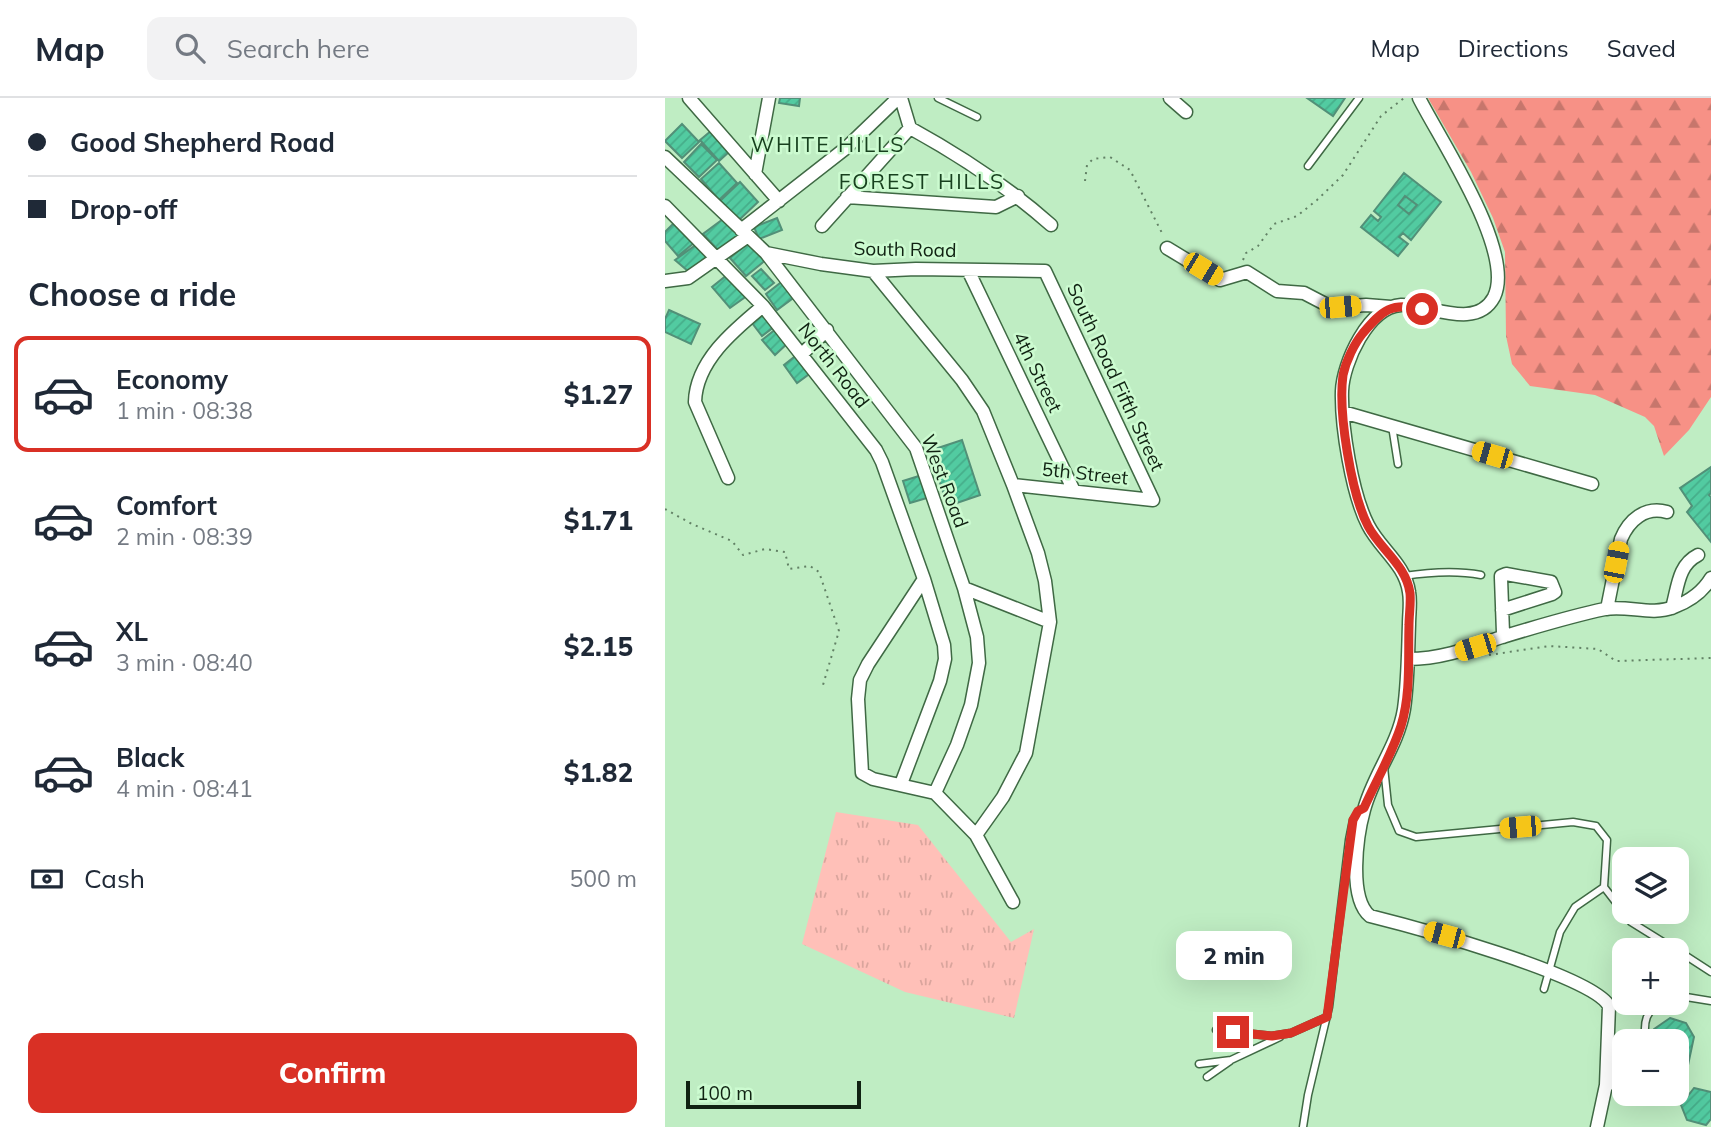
<!DOCTYPE html>
<meta charset="utf-8">
<style>
:root{--surface:#fff;--page:#f2f2f3;--text:#1f2937;--muted:#747a83;--line:#e0e1e3;--accent:#d93025}
body{margin:0;font-family:Mulish,sans-serif;background:var(--page);color:var(--text);height:100vh;display:flex;flex-direction:column;font-size:26px;white-space:nowrap}
*{box-sizing:border-box;margin:0}
p{font-size:23px;color:var(--muted)}
.icon{flex:none;width:38px;height:38px;fill:none;stroke:currentColor;stroke-width:2;stroke-linecap:round;stroke-linejoin:round}
.map{position:relative;flex:1;overflow:hidden}
.drawer{display:flex;flex-direction:column;background:var(--surface);width:665px}
.drawer>*{flex:none}
.guide{display:grid;align-content:center;height:154px;padding:0 28px;background:var(--surface)}
.controls{position:absolute;left:947px;top:749px;display:grid;gap:14px}
.controls a{display:grid;place-items:center;width:77px;height:77px;border-radius:14px;background:var(--surface);box-shadow:0 7px 28px #0002;font-size:35px}
.scale{position:absolute;left:21px;bottom:18px;width:175px;box-sizing:border-box;padding-left:7px;border:4px solid #102212;border-top:0;font-size:19px;line-height:24px;white-space:nowrap;color:#102212;-webkit-text-stroke:5px #ccfbd0;paint-order:stroke}
.end{position:absolute;width:32px;height:32px;margin:-16px;border:9px solid #d93025;background:#fff;box-shadow:0 0 0 4px #fff}
.from{border-radius:50%}
.bubble{position:absolute;height:49px;border-radius:14px;background:var(--surface);box-shadow:0 7px 28px #0002;font-size:23px;font-weight:800;line-height:49px;text-align:center}
.car{position:absolute;width:21px;height:42px;margin:-21px -10px;border-radius:9px;box-shadow:0 0 5px 2px #0007;background:linear-gradient(#f5c518 24%,#345 0 40%,#f5c518 0 76%,#345 0 86%,#f5c518 0)}
.guide b{display:flex;align-items:center;gap:24px;height:66px;font-size:26px}
.guide b+b{border-top:2px solid var(--line)}
.guide i{width:18px;height:18px;background:var(--text)}
ul{padding:0;list-style:none}
li{display:flex;align-items:center;gap:21px;height:116px;margin:0 14px 10px;padding:0 14px;border:4px solid transparent;border-radius:14px}
li div{flex:1}
li b{display:block;font-size:26px}
li em{font-style:normal;font-weight:800}
li.current{border-color:var(--accent)}
li>.icon{width:63px;height:63px;stroke-width:1.5}
h2{padding:0 28px;font-size:32px;line-height:84px}
.pay{display:flex;align-items:center;gap:18px;height:77px;padding:0 28px;font-size:26px}
.pay p{margin-inline-start:auto}
.cta{display:flex;gap:14px;margin-top:auto;padding:14px 28px}
.cta a{flex:1;height:80px;border-radius:14px;background:var(--accent);color:#fff;font-size:28px;font-weight:800;line-height:80px;text-align:center}
header{display:flex;align-items:center;gap:42px;box-sizing:border-box;height:98px;padding:0 35px;background:var(--surface);border-bottom:2px solid var(--line)}
header strong{font-size:33px}
nav{display:flex;gap:38px;margin-inline-start:auto;font-size:24px}
.search{width:490px;height:63px;background:var(--page);display:flex;align-items:center;gap:18px;box-sizing:border-box;padding:0 24px;border-radius:14px;color:var(--muted);font-size:26px}
main{display:flex;flex:1;min-height:0}
.map>svg:first-child{display:block}
</style>
<header>
<strong>Map</strong>
<div class="search"><svg class="icon" aria-label="search" viewBox="0 0 24 24"><circle cx="10" cy="10" r="6"/><path d="M15 15l6 6"/></svg>Search here</div>
<nav><a>Map</a><a>Directions</a><a>Saved</a></nav>
</header>
<main>
<section class="drawer">
<div class="guide">
<b><i class="from"></i>Good Shepherd Road</b>
<b><i></i>Drop-off</b>
</div>
<h2>Choose a ride</h2>
<ul>
<li class="current"><svg class="icon" aria-label="car" viewBox="0 0 24 24"><path d="M5 17H2v-5l4-1 3-4h7l3 4 3 1v5h-3M9 17h6M6 11h13"/><circle cx="7" cy="17" r="2"/><circle cx="17" cy="17" r="2"/></svg><div><b>Economy</b><p>1 min · 08:38</p></div><em>$1.27</em></li>
<li><svg class="icon" aria-label="car" viewBox="0 0 24 24"><path d="M5 17H2v-5l4-1 3-4h7l3 4 3 1v5h-3M9 17h6M6 11h13"/><circle cx="7" cy="17" r="2"/><circle cx="17" cy="17" r="2"/></svg><div><b>Comfort</b><p>2 min · 08:39</p></div><em>$1.71</em></li>
<li><svg class="icon" aria-label="car" viewBox="0 0 24 24"><path d="M5 17H2v-5l4-1 3-4h7l3 4 3 1v5h-3M9 17h6M6 11h13"/><circle cx="7" cy="17" r="2"/><circle cx="17" cy="17" r="2"/></svg><div><b>XL</b><p>3 min · 08:40</p></div><em>$2.15</em></li>
<li><svg class="icon" aria-label="car" viewBox="0 0 24 24"><path d="M5 17H2v-5l4-1 3-4h7l3 4 3 1v5h-3M9 17h6M6 11h13"/><circle cx="7" cy="17" r="2"/><circle cx="17" cy="17" r="2"/></svg><div><b>Black</b><p>4 min · 08:41</p></div><em>$1.82</em></li>
</ul>
<div class="pay"><svg class="icon" aria-label="cash" viewBox="0 0 24 24"><path d="M3 7h18v10H3z"/><circle cx="12" cy="12" r="2"/></svg>Cash<p>500 m</p></div>
<div class="cta"><a>Confirm</a></div>
</section>
<div class="map">
<svg width="1046" height="1029" viewBox="0 0 1046 1029">
<defs>
<pattern id="grass-tufts" width="24" height="20" patternUnits="userSpaceOnUse" patternTransform="scale(1.75)"><rect width="24" height="20" fill="#ffc0b8"/><path d="M3 7l-1-3M5 7V3M7 7l1-3M15 17l-1-3M17 17v-4M19 17l1-3" fill="none" stroke="#daa59d"/></pattern>
<pattern id="forest-firs" width="22" height="20" patternUnits="userSpaceOnUse" patternTransform="scale(1.75)"><rect width="22" height="20" fill="#f79186"/><path d="M5 1l3.5 6h-7zM16 11l3.5 6h-7z" fill="#c7766c"/></pattern>
<pattern id="building-hatch" width="6" height="6" patternUnits="userSpaceOnUse" patternTransform="scale(1.75)"><rect width="6" height="6" fill="#52cba1"/><path d="M-1 1l2-2M0 6l6-6M5 7l2-2" fill="none" stroke="#46ae8a"/></pattern>
</defs>
<rect width="100%" height="100%" fill="#bfedc3"/>
<path fill="url(#grass-tufts)" d="M171,714L253,727L346,844L369,831L349,920L240,894L137,846Z"/>
<path fill="url(#forest-firs)" d="M763,0H1046V299L1024,332L999,358L989,328L980,319L930,297L865,288L847,266L841,238L840,154L828,120L806,74Z"/>
<path fill="url(#building-hatch)" stroke="#529078" stroke-width="2" d="M115,0H135L134,8L114,5Z
M642,0H680L668,18Z
M17,26L34,44L17,60L0,43Z
M46,33L64,54L54,63L35,42Z
M36,46L52,62L34,79L19,64Z
M54,65L72,85L54,102L36,81Z
M739,75L776,104L746,142L738,135L734,139L743,146L733,158L696,129L706,117L713,123L716,119L709,113Z
M75,84L93,104L73,123L55,103Z
M740,98L752,107L744,116L733,107Z
M112,120L117,132L94,141L89,129Z
M58,121L75,138L54,153L38,136Z
M9,125L29,145L13,158L0,143V134Z
M84,144L102,161L81,178L65,160Z
M32,146L45,158L24,174L10,162Z
M96,171L109,185L100,192L87,178Z
M63,176L83,197L65,210L47,189Z
M119,182L131,198L112,212L101,196Z
M4,212L35,226L26,246L0,234V221Z
M99,216L109,229L97,238L87,225Z
M111,231L123,245L110,257L97,242Z
M133,256L147,274L132,285L119,267Z
M297,342L315,397L283,408L264,353Z
M1046,369V395L1044,397L1046,399V444L1022,414L1027,408L1015,390Z
M257,377L265,399L245,405L238,383Z
M1005,920L1021,925L1029,939L1022,972L1012,979V943L1007,940L1004,943H986L989,931Z
M1029,990L1046,994V1021L1041,1027L1022,1022L1016,1007Z"/>
<g fill="none" stroke-linecap="round" stroke-linejoin="round">
<g stroke="#3f6944" stroke-width="9">
<path id="service" d="M273,0L312,19
M643,68L694,0
M727,328L733,366
M739,478C765,474 790,472 816,477
M719,669L723,707L734,733L751,739L908,724L931,728L942,742L939,789L966,824L1011,852
M1012,852L1046,874
M879,891L895,834L910,809L939,789
M1012,899L1015,898L1046,903
M551,932L607,938L626,935L662,919
M981,943C978,925 980,911 999,905
M534,966L566,962L615,939
M542,979L565,963
M941,987L959,991
M977,996L993,1000L1008,999
M638,1029L643,997L664,909L684,742L688,722L697,711"/>
</g>
<g stroke="#3f6944" stroke-width="15">
<path id="minor" d="M24,0L114,103
M236,0L245,30C296,58 343,89 386,127
M505,0L521,14
M754,0C775,42 851,154 829,199C811,233 764,206 736,207C703,209 678,265 677,293C676,328 687,396 703,427C715,451 740,466 744,494C746,504 744,516 744,526C743,554 743,583 739,611C733,648 708,677 699,712C692,737 683,800 705,818C745,828 928,877 944,908L941,987L932,1029
M0,59L101,155L251,350L299,490L312,539L314,565L306,607L292,647L270,695
M90,76L104,0
M182,99L331,109L353,98
M0,108L98,208L211,352L217,364L259,481L279,547L280,561L275,583L236,686
M157,128L245,30
M76,132L181,50L233,0
M502,150L555,182L582,174L612,193L639,195L664,208L675,209L701,207L726,209
M101,155L156,166L208,173L251,171L380,173L488,402
M303,172L409,393
M208,173L297,282L318,313L348,387L373,455L380,483L385,524L361,655L338,699L311,737
M0,183L23,180L83,138
M137,256L162,232
M678,314L927,386
M63,380L30,304C31,263 69,232 98,208
M348,387L488,402
M259,481L203,566L195,582L193,601L197,675L208,681L270,695L311,737L348,804
M299,490L385,524
M1007,510C1013,489 1013,467 1033,457
M942,511L956,441C964,422 980,408 1002,414
M837,512L887,496L890,494L886,484L841,476L836,478V480L838,535V539
M743,561C777,561 805,550 837,539C870,529 906,518 940,511C964,507 986,518 1009,509C1025,503 1037,495 1046,480"/>
</g>
<path stroke="#628165" stroke-width="2" stroke-dasharray="2 5" stroke-linecap="butt" d="M420,83L422,67L428,61L445,59L465,72L498,137
M578,162L581,155L593,148L609,126L632,118L652,102L678,77L716,18L739,0
M0,411L27,426L67,443L78,457L100,451L120,454L124,471L145,468L154,474L174,533L158,587
M824,557L884,548L933,551L951,563L1046,560"/>
<use href="#service" stroke="#fff" stroke-width="6"/>
<use href="#minor" stroke="#fff" stroke-width="12"/>
</g>
<g fill="none" stroke-linecap="round" stroke-linejoin="round">
<path stroke="#d93025" stroke-width="9" d="M568,934L607,938L626,935L662,919L688,722L693,713L699,710C711,683 727,656 736,628C746,596 743,560 744,527C744,517 746,505 745,495C741,467 715,451 703,428C686,395 673,314 678,277C681,263 689,246 698,235C718,212 726,204 757,211"/>
</g>
<g text-anchor="middle" dominant-baseline="central" stroke-width="5" stroke-linejoin="round" paint-order="stroke">
<g font-size="19" fill="#102212" stroke="#ccfbd0">
<text transform="translate(240 151) rotate(1)">South Road</text>
<text transform="translate(169 267) rotate(52)">North Road</text>
<text transform="translate(373 274) rotate(64)">4th Street</text>
<text transform="translate(451 279) rotate(65)">South Road Fifth Street</text>
<text transform="translate(420 375) rotate(6)">5th Street</text>
<text transform="translate(280 383) rotate(69)">West Road</text>
</g>
<g font-size="21" letter-spacing="2" fill="#17401e" stroke="#ccfbd0">
<text x="163" y="46">WHITE HILLS</text>
<text x="257" y="83">FOREST HILLS</text>
</g>
</g>
</svg>
<div class="controls">
<a><svg class="icon" aria-label="layers" viewBox="0 0 24 24"><path d="M12 4l9 5-9 5-9-5zM3 14l9 5 9-5"/></svg></a>
<a>+</a>
<a>−</a>
</div>
<div class="scale">100 m</div>
<i class="end from" style="left:757px;top:211px"></i>
<i class="end" style="left:568px;top:934px"></i>
<div class="bubble" style="left:511px;top:833px;width:116px">2 min</div>
<i class="car" style="left:538px;top:171px;rotate:121deg"></i>
<i class="car" style="left:675px;top:209px;rotate:85deg"></i>
<i class="car" style="left:827px;top:357px;rotate:286deg"></i>
<i class="car" style="left:951px;top:464px;rotate:11deg"></i>
<i class="car" style="left:810px;top:549px;rotate:253deg"></i>
<i class="car" style="left:855px;top:729px;rotate:265deg"></i>
<i class="car" style="left:779px;top:837px;rotate:285deg"></i>
</div>
</main>
